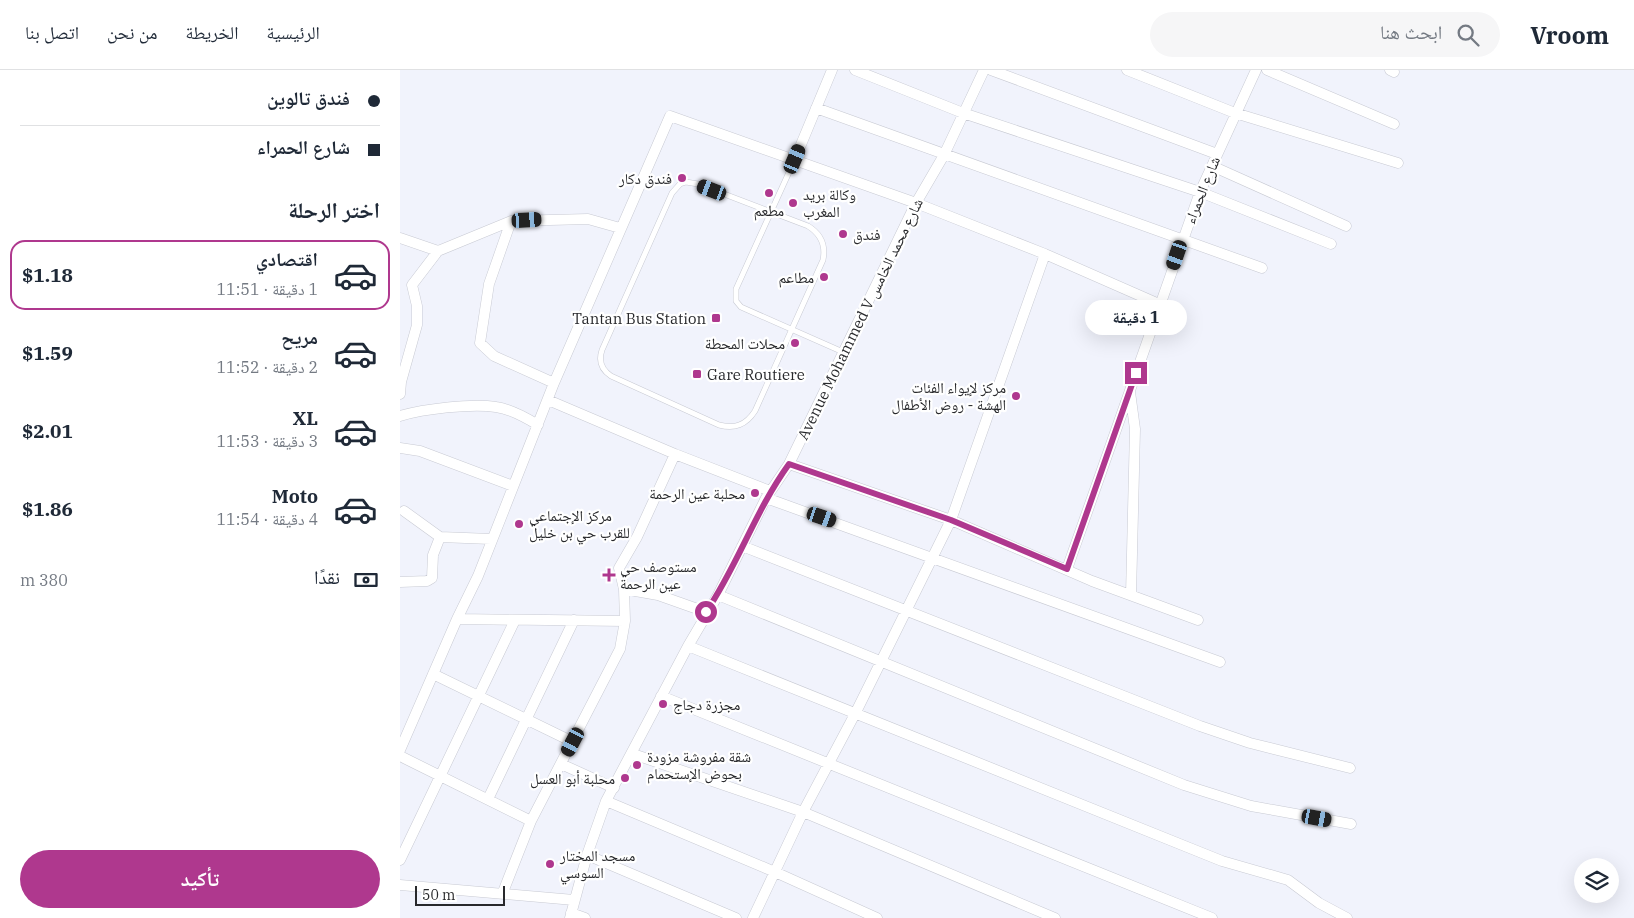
<!DOCTYPE html>
<html lang="ar">
<meta charset="utf-8">
<style>
:root{--surface:#fff;--page:#f6f6f7;--text:#1f2937;--muted:#747a83;--line:#e0e1e3;--accent:#af388e}
body{margin:0;font-family:"IBM Plex Serif","Noto Naskh Arabic",serif;background:var(--page);color:var(--text);direction:rtl;height:100vh;display:flex;flex-direction:column;font-size:19px;white-space:nowrap}
*{box-sizing:border-box;margin:0}
p{font-size:16px;color:var(--muted)}
.icon{flex:none;width:28px;height:28px;fill:none;stroke:currentColor;stroke-width:2;stroke-linecap:round;stroke-linejoin:round}
.map{position:relative;flex:1;overflow:hidden;direction:ltr}
.side{display:flex;flex-direction:column;background:var(--surface);width:400px}
.side>*{flex:none}
.guide{display:grid;align-content:center;height:110px;padding:0 20px;background:var(--surface)}
.tools{position:absolute;left:1174px;top:788px;display:grid;gap:10px}
.tools a{display:grid;place-items:center;width:45px;height:45px;border-radius:50%;background:var(--surface);box-shadow:0 5px 20px #0002;font-size:25px}
.scale{position:absolute;left:15px;bottom:12px;width:90px;box-sizing:border-box;padding-left:5px;border:2px solid #28292c;border-top:0;font-size:14px;line-height:18px;white-space:nowrap;color:#28292c;-webkit-text-stroke:4px #fff;paint-order:stroke}
.end{position:absolute;width:22px;height:22px;margin:-11px;border:6px solid #af388e;background:#fff;box-shadow:0 0 0 2px #fff}
.from{border-radius:50%}
.bubble{position:absolute;height:35px;border-radius:18px;background:var(--surface);box-shadow:0 5px 20px #0002;font-size:16px;font-weight:800;line-height:35px;text-align:center;direction:rtl}
.car{position:absolute;width:15px;height:30px;margin:-15px -8px;border-radius:6px;box-shadow:0 0 4px 1px #0007;background:linear-gradient(#222 24%,#8ab4d8 0 40%,#222 0 76%,#8ab4d8 0 86%,#222 0)}
.guide b{display:flex;align-items:center;gap:18px;height:48px;font-size:19px}
.guide b+b{border-top:1px solid var(--line)}
.guide i{width:12px;height:12px;background:var(--text)}
ul{padding:0;list-style:none}
li{display:flex;align-items:center;gap:15px;height:70px;margin:0 10px 8px;padding:0 10px;border:2px solid transparent;border-radius:15px}
li div{flex:1}
li b{display:block;font-size:19px}
li em{font-style:normal;font-weight:800}
li.current{border-color:var(--accent)}
li>.icon{width:45px;height:45px;stroke-width:1.5}
h2{padding:0 20px;font-size:22px;line-height:60px}
.pay{display:flex;align-items:center;gap:12px;height:55px;padding:0 20px;font-size:19px}
.pay p{margin-inline-start:auto}
.action{display:flex;gap:10px;margin-top:auto;padding:10px 20px}
.action a{flex:1;height:58px;border-radius:30px;background:var(--accent);color:#fff;font-size:20px;font-weight:800;line-height:58px;text-align:center}
header{display:flex;align-items:center;gap:30px;box-sizing:border-box;height:70px;padding:0 25px;background:var(--surface);border-bottom:1px solid var(--line)}
header strong{font-size:24px}
nav{display:flex;gap:28px;margin-inline-start:auto;font-size:18px}
.search{width:350px;height:45px;background:var(--page);display:flex;align-items:center;gap:12px;box-sizing:border-box;padding:0 18px;border-radius:28px;color:var(--muted);font-size:19px}
main{display:flex;flex:1;min-height:0}
.map>svg:first-child{display:block}
</style>
<header>
<strong>Vroom</strong>
<div class="search"><svg class="icon" aria-label="search" viewBox="0 0 24 24"><circle cx="10" cy="10" r="6"/><path d="M15 15l6 6"/></svg>ابحث هنا</div>
<nav><a>الرئيسية</a><a>الخريطة</a><a>من نحن</a><a>اتصل بنا</a></nav>
</header>
<main>
<div class="map">
<svg width="1234" height="848" viewBox="0 0 1234 848">
<rect width="100%" height="100%" fill="#f1f3fc"/>
<g fill="none" stroke-linecap="round" stroke-linejoin="round">
<g stroke="#c8cad3" stroke-width="6">
<path id="service" d="M395,89L336,219V231L341,237L443,282
M286,112L298,114L408,156C421,164 426,175 423,190L355,341C346,355 335,359 319,355L211,306C202,300 198,292 202,280L272,123L280,114Z"/>
</g>
<g stroke="#c8cad3" stroke-width="11">
<path id="minor" d="M455,0L563,43L800,122L931,174
M591,0L817,84
M727,0L835,43L998,93
M867,0L994,54
M990,0L994,2
M416,38L862,198
M395,89L432,0
M812,96L946,156
M111,151L89,214L80,273L94,286L154,313
M0,168L38,181
M730,322L735,359L731,525
M0,324L1,312L17,255V236L12,215L38,181L111,151L188,149L220,158
M148,330L275,384L370,421
M0,346C23,339 72,333 96,337C111,339 125,347 138,355
M0,378L20,381L113,416
M389,394L551,450L692,511L798,550
M366,428L820,592
M4,441L40,467
M342,476L800,656L850,673L950,698
M667,499L800,122L856,0
M0,512L27,511L32,508L33,485L40,467L91,469
M224,519L258,525L306,542
M318,525L784,715L851,736L951,754
M57,549L225,551
M288,576L822,791L888,810L919,833L947,848
M33,604L173,672
M261,626L812,848
M0,680L57,549L78,506L154,313L270,46L516,133L645,184L759,234
M233,684L403,742L655,848
M0,686L131,751
M161,694L214,718
M88,729L174,550
M206,731L375,802L477,848
M187,785L336,848
M0,790L115,550
M0,815L174,830
M103,822L131,751L220,579L225,551L224,519L219,498L237,467L275,384
M171,843L185,848
M170,848L187,785L206,731L288,576L318,525L366,428L389,394L516,133L544,85L584,0
M353,848L403,742L456,642L551,450L645,184"/>
</g>
<use href="#service" stroke="#fff" stroke-width="5"/>
<use href="#minor" stroke="#fff" stroke-width="10"/>
</g>
<g fill="none" stroke-linecap="round" stroke-linejoin="round">
<path stroke="#af388e" stroke-width="6" d="M306,542C338,495 355,441 389,394L551,450L667,499L736,303"/>
</g>
<g fill="#af388e" stroke="#fff" stroke-width="2">
<circle cx="282" cy="108" r="5"/>
<circle cx="369" cy="123" r="5"/>
<circle cx="393" cy="133" r="5"/>
<circle cx="443" cy="164" r="5"/>
<circle cx="424" cy="207" r="5"/>
<rect x="311" y="243" width="10" height="10" rx="2.5"/>
<circle cx="395" cy="273" r="5"/>
<rect x="292" y="299" width="10" height="10" rx="2.5"/>
<circle cx="616" cy="326" r="5"/>
<circle cx="355" cy="423" r="5"/>
<circle cx="119" cy="454" r="5"/>
<path d="M206.5 497.5h5v5h5v5h-5v5h-5v-5h-5v-5h5z"/>
<circle cx="263" cy="634" r="5"/>
<circle cx="237" cy="695" r="5"/>
<circle cx="225" cy="708" r="5"/>
<circle cx="150" cy="794" r="5"/>
</g>
<g text-anchor="middle" dominant-baseline="central" stroke-width="4.5" stroke-linejoin="round" paint-order="stroke">
<g font-size="15" fill="#28292c" stroke="#fff" text-anchor="start">
<text x="272" y="108" text-anchor="end">فندق دكار</text>
<text x="403" y="124">وكالة بريد<tspan x="403" dy="17">المغرب</tspan></text>
<text x="369" y="140" text-anchor="middle">مطعم</text>
<text x="453" y="164">فندق</text>
<text x="414" y="207" text-anchor="end">مطاعم</text>
<text x="306" y="248" text-anchor="end">Tantan Bus Station</text>
<text x="385" y="273" text-anchor="end">محلات المحطة</text>
<text x="307" y="304">Gare Routiere</text>
<text x="606" y="317" text-anchor="end">مركز لإيواء الفئات<tspan x="606" dy="17">الهشة - روض الأطفال</tspan></text>
<text x="345" y="423" text-anchor="end">محلبة عين الرحمة</text>
<text x="129" y="445">مركز الإجتماعي<tspan x="129" dy="17">للقرب حي بن خليل</tspan></text>
<text x="220" y="496">مستوصف حي<tspan x="220" dy="17">عين الرحمة</tspan></text>
<text x="273" y="634">مجزرة دجاج</text>
<text x="247" y="686">شقة مفروشة مزودة<tspan x="247" dy="17">بحوض الإستحمام</tspan></text>
<text x="215" y="708" text-anchor="end">محلبة أبو العسل</text>
<text x="160" y="785">مسجد المختار<tspan x="160" dy="17">السوسي</tspan></text>
</g>
<g font-size="15" fill="#28292c" stroke="#fff">
<text transform="translate(802 120) rotate(-68)">شارع الحمراء</text>
<text transform="translate(460 249) rotate(-64)">Avenue Mohammed V شارع محمد الخامس</text>
</g>
</g>
</svg>
<div class="tools">
<a><svg class="icon" aria-label="layers" viewBox="0 0 24 24"><path d="M12 4l9 5-9 5-9-5zM3 14l9 5 9-5"/></svg></a>
</div>
<div class="scale">50 m</div>
<i class="end from" style="left:306px;top:542px"></i>
<i class="end" style="left:736px;top:303px"></i>
<div class="bubble" style="left:685px;top:230px;width:102px">1 دقيقة</div>
<i class="car" style="left:395px;top:89px;rotate:23deg"></i>
<i class="car" style="left:312px;top:120px;rotate:291deg"></i>
<i class="car" style="left:127px;top:150px;rotate:87deg"></i>
<i class="car" style="left:777px;top:185px;rotate:199deg"></i>
<i class="car" style="left:422px;top:447px;rotate:109deg"></i>
<i class="car" style="left:173px;top:672px;rotate:208deg"></i>
<i class="car" style="left:917px;top:748px;rotate:100deg"></i>
</div>
<section class="side">
<div class="guide">
<b><i class="from"></i>فندق تالوين</b>
<b><i></i>شارع الحمراء</b>
</div>
<h2>اختر الرحلة</h2>
<ul>
<li class="current"><svg class="icon" aria-label="car" viewBox="0 0 24 24"><path d="M5 17H2v-5l4-1 3-4h7l3 4 3 1v5h-3M9 17h6M6 11h13"/><circle cx="7" cy="17" r="2"/><circle cx="17" cy="17" r="2"/></svg><div><b>اقتصادي</b><p>1 دقيقة · 11:51</p></div><em>$1.18</em></li>
<li><svg class="icon" aria-label="car" viewBox="0 0 24 24"><path d="M5 17H2v-5l4-1 3-4h7l3 4 3 1v5h-3M9 17h6M6 11h13"/><circle cx="7" cy="17" r="2"/><circle cx="17" cy="17" r="2"/></svg><div><b>مريح</b><p>2 دقيقة · 11:52</p></div><em>$1.59</em></li>
<li><svg class="icon" aria-label="car" viewBox="0 0 24 24"><path d="M5 17H2v-5l4-1 3-4h7l3 4 3 1v5h-3M9 17h6M6 11h13"/><circle cx="7" cy="17" r="2"/><circle cx="17" cy="17" r="2"/></svg><div><b>XL</b><p>3 دقيقة · 11:53</p></div><em>$2.01</em></li>
<li><svg class="icon" aria-label="car" viewBox="0 0 24 24"><path d="M5 17H2v-5l4-1 3-4h7l3 4 3 1v5h-3M9 17h6M6 11h13"/><circle cx="7" cy="17" r="2"/><circle cx="17" cy="17" r="2"/></svg><div><b>Moto</b><p>4 دقيقة · 11:54</p></div><em>$1.86</em></li>
</ul>
<div class="pay"><svg class="icon" aria-label="cash" viewBox="0 0 24 24"><path d="M3 7h18v10H3z"/><circle cx="12" cy="12" r="2"/></svg>نقدًا<p>380 m</p></div>
<div class="action"><a>تأكيد</a></div>
</section>
</main>
